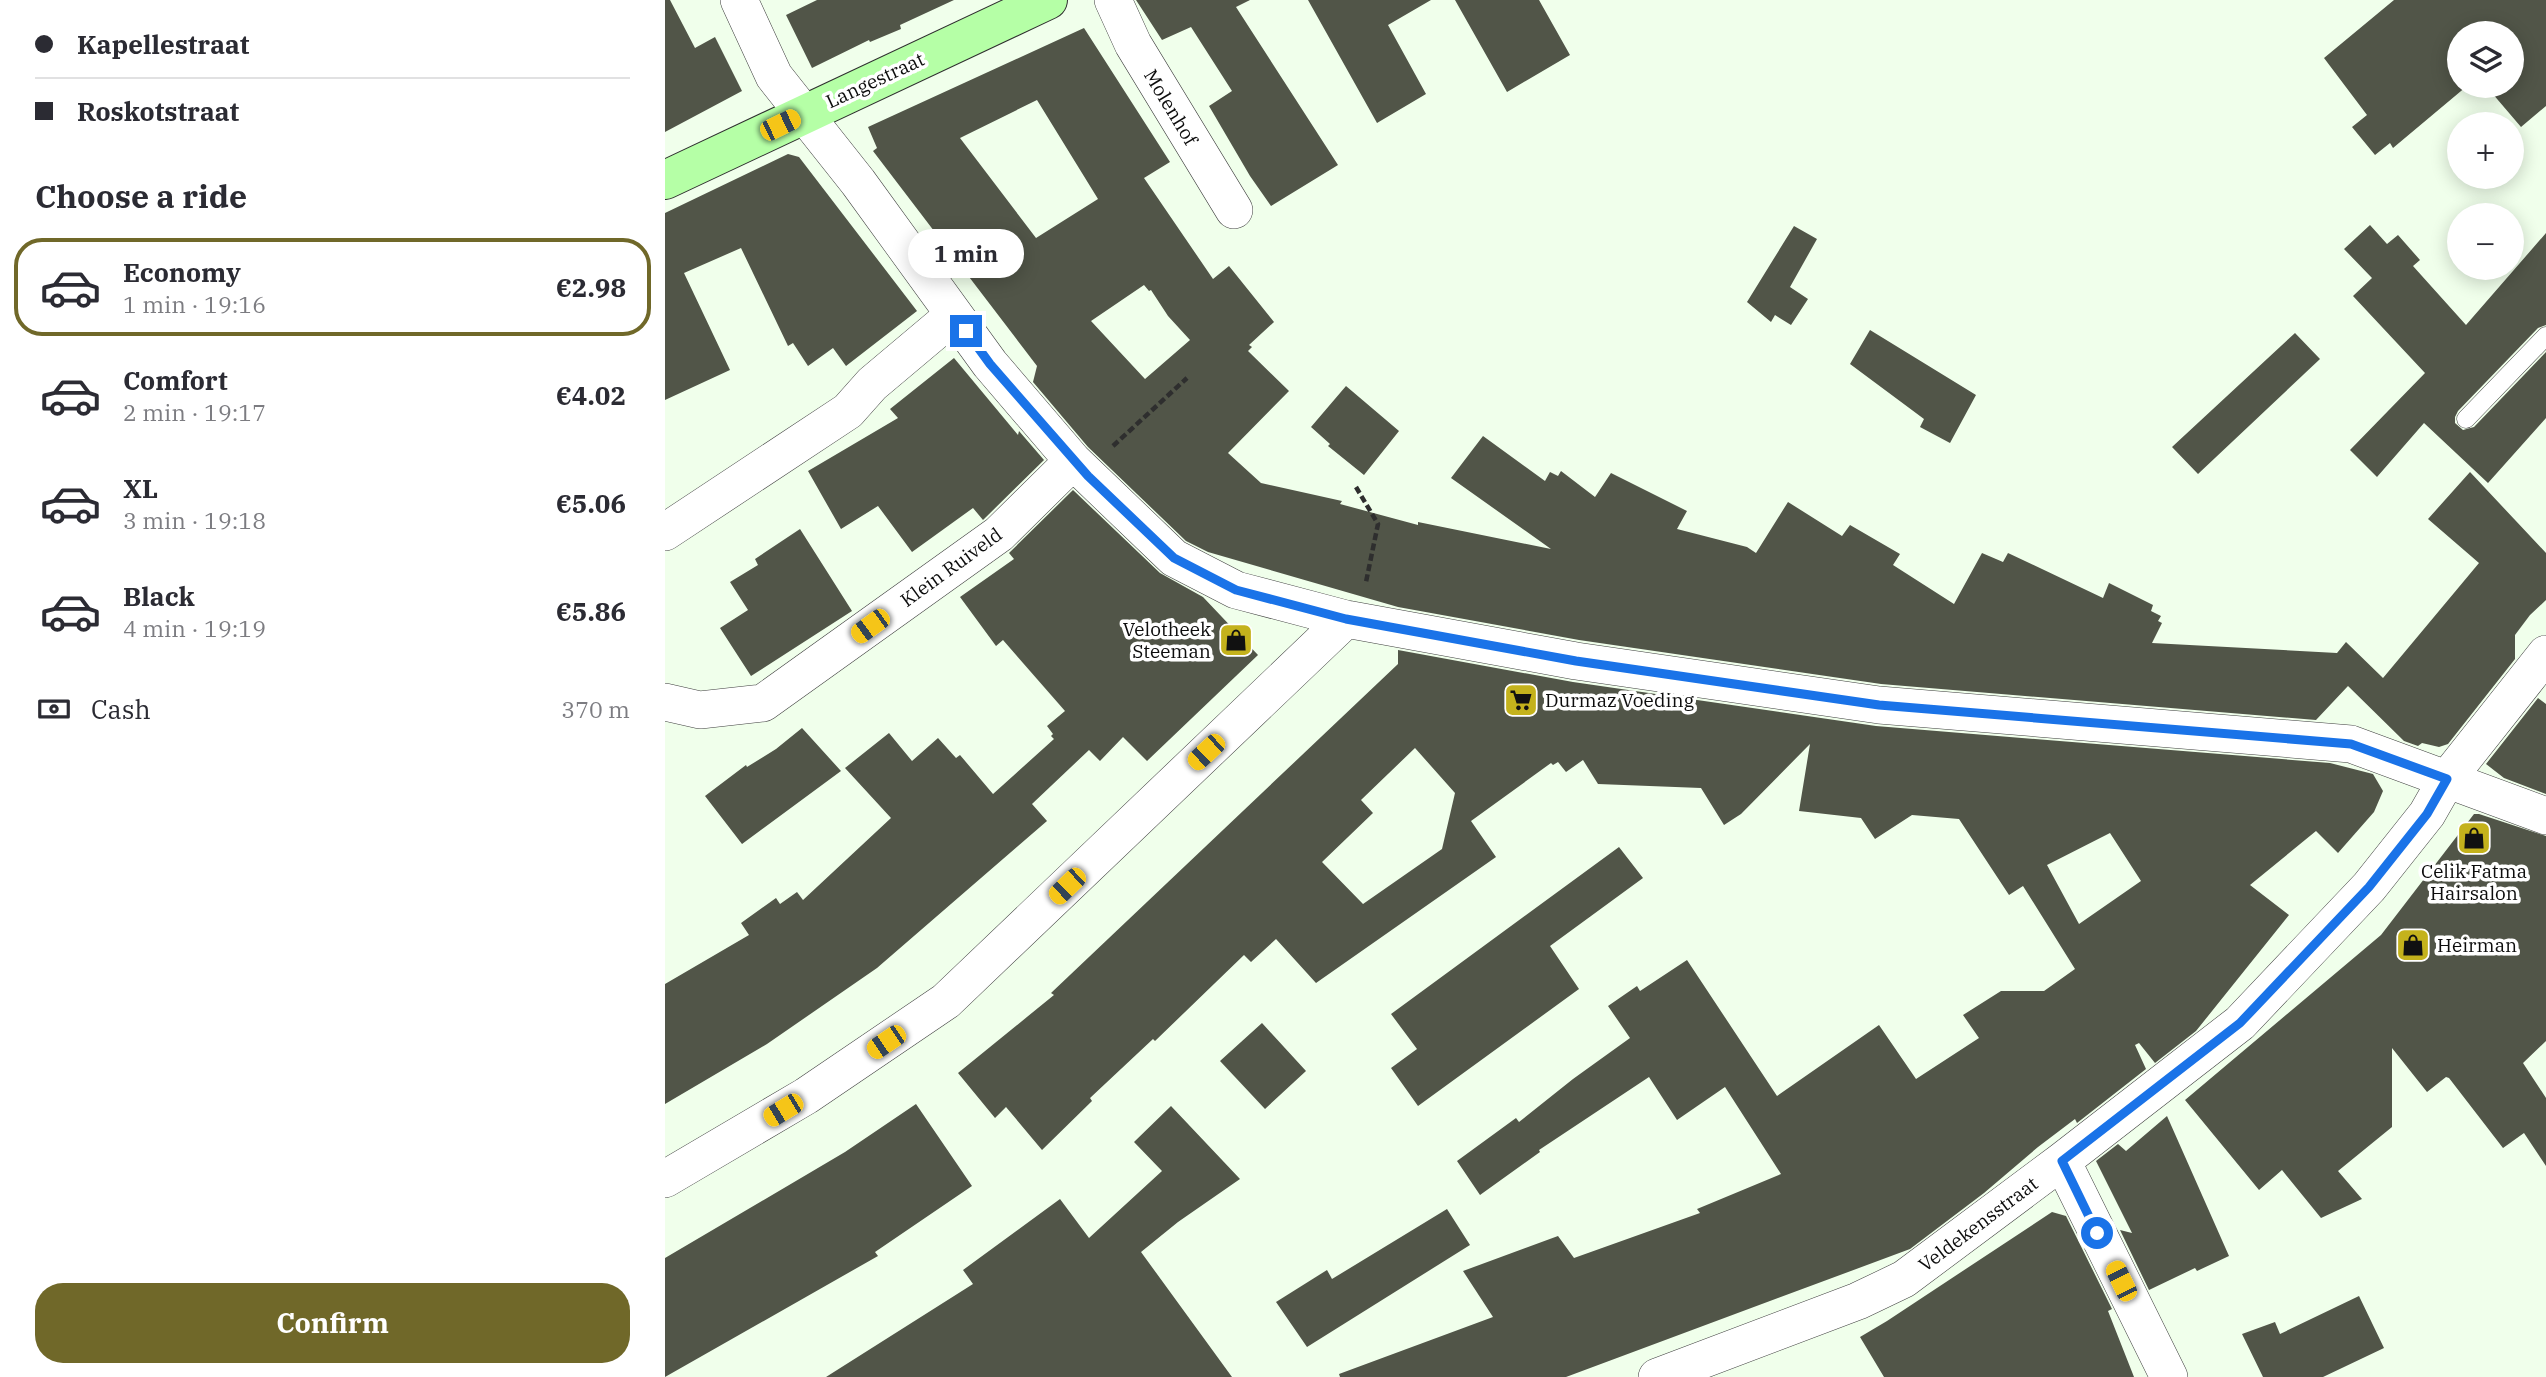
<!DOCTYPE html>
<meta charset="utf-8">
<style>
:root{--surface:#fff;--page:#f7f7f7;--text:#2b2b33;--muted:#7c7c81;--line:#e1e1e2;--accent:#706829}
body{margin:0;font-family:"IBM Plex Serif",serif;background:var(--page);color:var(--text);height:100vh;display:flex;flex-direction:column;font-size:26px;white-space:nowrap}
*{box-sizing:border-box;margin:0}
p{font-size:23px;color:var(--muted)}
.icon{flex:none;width:38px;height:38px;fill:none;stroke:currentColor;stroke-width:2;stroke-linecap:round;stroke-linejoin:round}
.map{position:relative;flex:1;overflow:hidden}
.sheet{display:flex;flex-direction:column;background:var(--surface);width:665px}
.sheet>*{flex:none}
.top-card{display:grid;align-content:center;height:154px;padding:0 35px;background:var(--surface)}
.fabs{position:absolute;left:1782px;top:21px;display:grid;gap:14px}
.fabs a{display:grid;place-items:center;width:77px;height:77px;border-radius:50%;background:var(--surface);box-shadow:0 4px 18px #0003;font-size:35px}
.end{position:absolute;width:32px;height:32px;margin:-16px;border:9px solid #1a73e8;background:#fff;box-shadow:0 0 0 4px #fff}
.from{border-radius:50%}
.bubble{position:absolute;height:49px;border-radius:24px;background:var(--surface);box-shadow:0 4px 18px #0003;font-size:23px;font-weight:800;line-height:49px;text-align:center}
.car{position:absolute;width:21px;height:42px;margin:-21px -10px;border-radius:9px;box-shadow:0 0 5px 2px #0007;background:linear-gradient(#f5c518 24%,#345 0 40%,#f5c518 0 76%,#345 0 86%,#f5c518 0)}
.top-card b{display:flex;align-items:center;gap:24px;height:66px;font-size:26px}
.top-card b+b{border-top:2px solid var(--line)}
.top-card i{width:18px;height:18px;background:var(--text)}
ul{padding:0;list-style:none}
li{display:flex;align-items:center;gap:21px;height:98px;margin:0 14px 10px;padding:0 21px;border:4px solid transparent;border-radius:28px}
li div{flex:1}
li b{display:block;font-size:26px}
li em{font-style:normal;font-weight:800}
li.current{border-color:var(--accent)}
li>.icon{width:63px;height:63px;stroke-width:1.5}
h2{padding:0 35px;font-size:32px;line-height:84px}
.pay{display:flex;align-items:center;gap:18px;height:77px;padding:0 35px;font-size:26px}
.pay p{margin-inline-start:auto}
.primary-button{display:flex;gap:14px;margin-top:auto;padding:14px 35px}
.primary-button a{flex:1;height:80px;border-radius:28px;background:var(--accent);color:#fff;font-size:28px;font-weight:800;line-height:80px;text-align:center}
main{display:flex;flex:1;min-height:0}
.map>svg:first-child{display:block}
</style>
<main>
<section class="sheet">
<div class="top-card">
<b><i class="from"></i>Kapellestraat</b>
<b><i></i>Roskotstraat</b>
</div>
<h2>Choose a ride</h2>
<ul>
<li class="current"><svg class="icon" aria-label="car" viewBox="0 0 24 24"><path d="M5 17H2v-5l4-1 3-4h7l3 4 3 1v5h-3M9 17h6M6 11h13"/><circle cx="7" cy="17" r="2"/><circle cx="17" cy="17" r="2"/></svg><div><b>Economy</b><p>1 min · 19:16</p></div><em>€2.98</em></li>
<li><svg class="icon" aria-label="car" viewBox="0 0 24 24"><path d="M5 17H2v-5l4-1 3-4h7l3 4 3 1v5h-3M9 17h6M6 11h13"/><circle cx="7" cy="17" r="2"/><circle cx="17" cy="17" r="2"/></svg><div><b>Comfort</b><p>2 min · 19:17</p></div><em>€4.02</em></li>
<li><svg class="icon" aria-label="car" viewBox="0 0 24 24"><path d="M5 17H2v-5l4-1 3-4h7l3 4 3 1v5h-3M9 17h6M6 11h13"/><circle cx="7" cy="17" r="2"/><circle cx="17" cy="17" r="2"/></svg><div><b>XL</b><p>3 min · 19:18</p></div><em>€5.06</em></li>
<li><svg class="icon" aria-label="car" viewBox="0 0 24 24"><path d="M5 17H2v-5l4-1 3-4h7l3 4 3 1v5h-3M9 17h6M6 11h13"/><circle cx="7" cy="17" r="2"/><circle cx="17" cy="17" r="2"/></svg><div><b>Black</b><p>4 min · 19:19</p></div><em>€5.86</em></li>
</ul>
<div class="pay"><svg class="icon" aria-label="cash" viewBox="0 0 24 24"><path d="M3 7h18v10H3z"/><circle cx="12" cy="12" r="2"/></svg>Cash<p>370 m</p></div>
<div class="primary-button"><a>Confirm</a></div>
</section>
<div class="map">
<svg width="1881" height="1377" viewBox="0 0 1881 1377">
<rect width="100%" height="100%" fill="#f0ffeb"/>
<path fill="#515548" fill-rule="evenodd" d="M0,0H5L30,48L50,37L77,91L0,132Z
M152,0H289L235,25L236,29L205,42L204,40L147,68L121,15Z
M471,0H585L571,7L673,165L606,206L585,176L544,106L567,91L526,27L497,40Z
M643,0H766L723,25L761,94L712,123Z
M790,0H874L905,55L842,92Z
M1729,0H1881V106L1856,127L1821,86H1846V33H1794V86H1802L1728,148L1725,143L1710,155L1687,127L1702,115L1659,58Z
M419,28L505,162L479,178L548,279L564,266L609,322L584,345L587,347L583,351L624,391L563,453L596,483L677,501L675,504L753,525V522L886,549L786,478L818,436L880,481L885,472L893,476L896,471L930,497L946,473L1022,511L1012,529L1082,547L1091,553L1123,502L1177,536L1185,525L1235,554L1228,565L1289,604L1317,553L1338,562L1343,553L1438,598L1444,583L1488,605L1486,611L1496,616L1493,621L1497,623L1487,643L1672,653L1681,642L1718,678L1814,563L1763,519L1805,472L1881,553V600L1865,615L1850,635V659L1783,744L1774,747L1757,743L1753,746L1739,741L1683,686L1651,720L1216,684L914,640L733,607L543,552L521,541L423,447L368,382L372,366L208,151L212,148L203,127ZM372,100L433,199L371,238L295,138ZM479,285L484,291L486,290L503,316L525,340L480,379L426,321Z
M123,154L134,157L252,311L181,366L168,348L143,366L128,343L123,346L76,248L19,273L65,370L0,400V213Z
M1705,225L1722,244L1733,235L1755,260L1748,266L1801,325L1881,233V325L1873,328L1793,411L1790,417V423L1798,430L1809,427L1881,352V418L1823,483L1759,423L1712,477L1685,450L1760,373L1688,296L1707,278L1679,249Z
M1129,226L1152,239L1125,287L1143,299L1126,325L1110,315L1106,322L1082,302Z
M1205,330L1311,395L1285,443L1255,427L1259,419L1185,364Z
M1630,333L1655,359L1533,474L1507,447Z
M289,358L353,435L354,431L379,460L318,520L308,508L247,552L213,506L176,529L143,471L233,418L225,409Z
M681,386L734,431L699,475L663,446L665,444L646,427Z
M408,490L495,573L538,597L593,655L482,761L458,737L435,761L424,750L367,804L382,821L212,968L102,1044L0,1104V984L84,935L76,923L111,898L115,904L132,892L138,900L226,818L180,768L224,733L247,761L273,738L291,758L295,755L328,794L389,739L386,736L388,734L382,726L400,711L338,640L331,646L295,597L349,559L344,553Z
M135,529L187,611L86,676L55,628L83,610L65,582L93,565L90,559Z
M733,650L908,682L1211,726L1665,763L1708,774L1718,791L1709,812L1673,853L1651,831L1585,885L1624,915L1531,1031L1490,1063L1474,1043L1470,1045L1481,1069L1412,1123L1410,1119L1373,1147L1319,1193L1245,1249L901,1377H675L674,1374L828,1317L798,1271L893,1236L909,1258L1035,1213L1032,1209L1116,1174L1060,1087L1012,1120L984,1077L874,1150L875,1152L815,1195L792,1161L851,1118L854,1122L908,1079L965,1038L943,1006L972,986L975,991L1022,960L1112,1096L1214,1025L1251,1079L1314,1038L1298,1015L1336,991H1379L1410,969L1358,886L1344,895L1294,819L1247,815L1210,839L1196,818L1134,811L1145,744L1076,814L1059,825L1036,788L933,784L918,760L901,772L893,762L888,765L886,763L806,821L831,857L651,983L611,939L586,962L579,955L490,1041L488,1039L425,1098L427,1101L377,1150L341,1107L330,1118L293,1073L389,995L386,993L733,664ZM750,748L790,793L777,849L698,904L657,862L708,813L696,800ZM1445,833L1476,881L1414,924L1382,865Z
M1873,698L1881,704V794L1839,778L1821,764Z
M137,728L176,771L77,844L40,796L81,765L82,767L111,749Z
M1809,814H1814L1881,836V1041L1858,1063L1881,1098V1166L1859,1133L1838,1148L1784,1078L1781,1077L1762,1092L1727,1048V1127L1673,1171L1697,1199L1656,1218L1617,1170L1594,1190L1520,1100L1716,935Z
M954,847L978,878L885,946L914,989L753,1106L726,1068L752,1049L726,1014Z
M597,1023L641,1071L600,1109L555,1061Z
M251,1104L307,1186L210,1252L213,1256L0,1377V1258L180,1152Z
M506,1106L575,1179L513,1222L476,1252L567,1377H161L308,1284L298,1270L395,1199L424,1238L497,1171L469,1142Z
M1502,1116L1564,1256L1532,1271L1530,1268L1484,1290L1455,1230L1467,1233L1431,1161L1453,1144L1461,1151Z
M782,1209L805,1245L642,1347L611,1302L662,1270L667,1279Z
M1387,1212L1401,1216L1447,1309L1443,1311L1469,1377H1219L1195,1337L1222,1321Z
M1694,1296L1719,1348L1658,1377H1598L1577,1334L1610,1322L1615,1334Z"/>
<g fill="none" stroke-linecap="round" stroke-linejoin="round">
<g stroke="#3f3f3f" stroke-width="19">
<path id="lane" d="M1801,419L1881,336"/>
</g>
<g stroke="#3f3f3f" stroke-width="38">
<path id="street" d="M74,0L109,76L193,182L325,364L408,461L509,558L571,590L681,619L911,661L1214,705L1686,744L1881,816
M448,0L468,44L569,210
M0,532L183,411L207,384L289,315
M0,702L35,710L98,703L334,534L408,461
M1397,1161L1504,1377
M0,1179L141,1096L281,1001L681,619
M992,1377L1193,1301L1239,1279L1397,1161L1575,1023L1704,887L1762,814L1782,779L1881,654"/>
</g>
<g stroke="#2e2e2e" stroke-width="40">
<path id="secondary" d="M0,180L383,0"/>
</g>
<path stroke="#2e2e2e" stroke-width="4.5" stroke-dasharray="7 3.5" stroke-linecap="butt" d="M448,446L522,378
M691,487L713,524L701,582"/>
<use href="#lane" stroke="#fff" stroke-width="18"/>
<use href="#street" stroke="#fff" stroke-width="37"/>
<use href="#secondary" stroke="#b5ffa6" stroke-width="38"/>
</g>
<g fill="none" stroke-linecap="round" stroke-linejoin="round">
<path stroke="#1a73e8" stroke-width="9" d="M301,331L325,364L423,476L509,558L571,590L681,619L911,661L1214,705L1686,744L1782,779L1762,814L1704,887L1575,1023L1397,1161L1432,1233"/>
</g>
<defs>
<g id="shop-square" transform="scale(1.75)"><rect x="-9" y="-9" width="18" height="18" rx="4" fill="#c4b21c" stroke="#fff"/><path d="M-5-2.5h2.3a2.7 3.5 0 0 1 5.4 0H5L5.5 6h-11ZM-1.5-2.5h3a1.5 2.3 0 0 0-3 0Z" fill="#111"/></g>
<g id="supermarket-square" transform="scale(1.75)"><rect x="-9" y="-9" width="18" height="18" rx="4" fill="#c4b21c" stroke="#fff"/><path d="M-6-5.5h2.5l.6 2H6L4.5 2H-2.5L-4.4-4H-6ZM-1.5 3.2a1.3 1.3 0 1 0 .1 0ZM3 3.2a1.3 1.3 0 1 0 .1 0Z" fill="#111"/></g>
</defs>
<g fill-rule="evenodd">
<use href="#shop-square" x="571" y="640"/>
<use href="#supermarket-square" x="856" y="700"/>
<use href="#shop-square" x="1809" y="838"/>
<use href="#shop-square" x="1748" y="945"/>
</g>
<g text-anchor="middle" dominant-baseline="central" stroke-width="7" stroke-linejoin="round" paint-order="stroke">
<g font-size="19" fill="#0c0c0c" stroke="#fff">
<text transform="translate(210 80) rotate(-25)">Langestraat</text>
<text transform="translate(506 107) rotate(59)">Molenhof</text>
<text transform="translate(286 567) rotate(-36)">Klein Ruiveld</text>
<text transform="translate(1313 1224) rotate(-37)">Veldekensstraat</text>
</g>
<g font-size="19" fill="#0c0c0c" stroke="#fff" text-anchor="start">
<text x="546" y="629" text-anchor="end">Velotheek<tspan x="546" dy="22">Steeman</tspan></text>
<text x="880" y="700">Durmaz Voeding</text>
<text x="1809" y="871" text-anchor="middle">Celik Fatma<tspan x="1809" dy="22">Hairsalon</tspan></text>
<text x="1772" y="945">Heirman</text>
</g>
</g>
</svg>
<div class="fabs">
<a><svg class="icon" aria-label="layers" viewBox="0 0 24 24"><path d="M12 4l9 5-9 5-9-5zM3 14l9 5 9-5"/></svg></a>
<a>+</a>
<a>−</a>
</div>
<i class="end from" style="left:1432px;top:1233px"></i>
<i class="end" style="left:301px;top:331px"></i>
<div class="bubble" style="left:243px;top:229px;width:116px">1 min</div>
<i class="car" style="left:115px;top:125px;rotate:64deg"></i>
<i class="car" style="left:205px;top:626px;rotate:234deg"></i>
<i class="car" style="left:541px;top:752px;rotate:227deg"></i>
<i class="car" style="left:402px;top:886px;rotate:226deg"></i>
<i class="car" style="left:221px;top:1042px;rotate:236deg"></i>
<i class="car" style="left:118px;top:1110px;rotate:239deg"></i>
<i class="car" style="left:1456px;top:1281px;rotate:334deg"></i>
</div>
</main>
